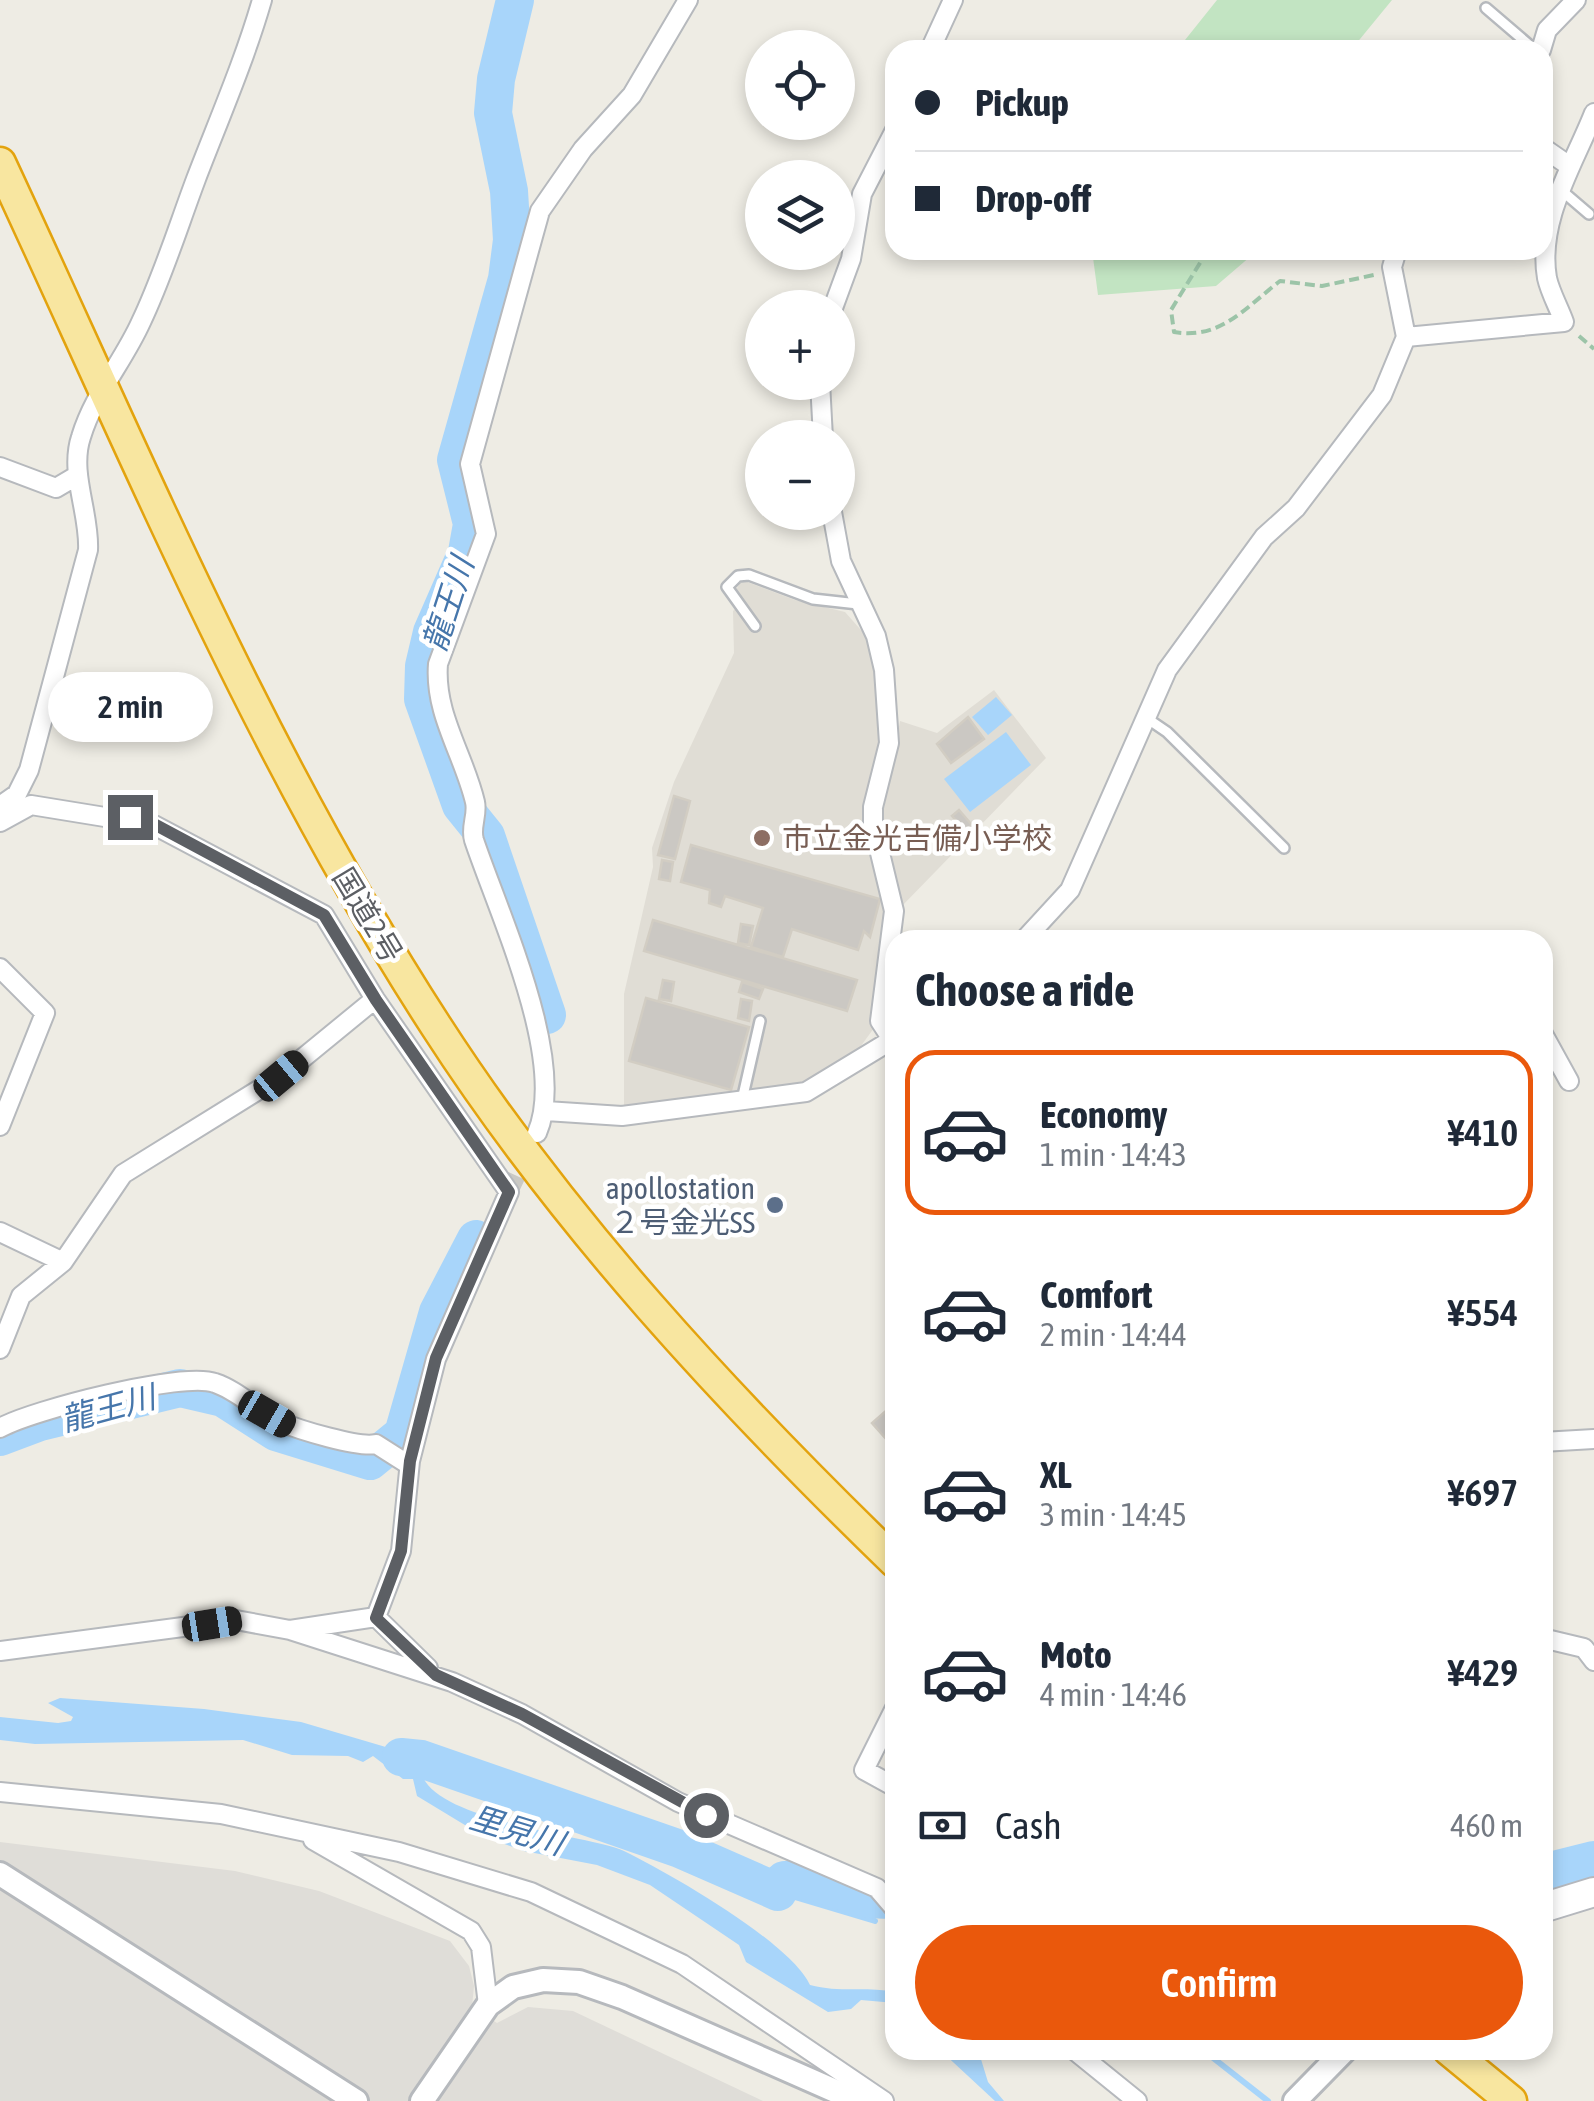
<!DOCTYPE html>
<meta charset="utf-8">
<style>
:root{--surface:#fff;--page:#f6f6f7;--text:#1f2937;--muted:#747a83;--line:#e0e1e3;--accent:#ea580c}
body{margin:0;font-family:"Asap Condensed","Noto Sans JP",sans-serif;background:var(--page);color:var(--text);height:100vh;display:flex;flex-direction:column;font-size:38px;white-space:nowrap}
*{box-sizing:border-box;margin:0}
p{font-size:32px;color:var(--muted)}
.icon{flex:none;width:55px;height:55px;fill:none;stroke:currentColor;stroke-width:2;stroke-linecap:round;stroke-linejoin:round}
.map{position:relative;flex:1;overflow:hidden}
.drawer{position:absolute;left:885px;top:930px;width:668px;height:1130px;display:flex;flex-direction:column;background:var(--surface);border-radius:30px;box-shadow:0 5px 15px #0003}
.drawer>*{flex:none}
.guide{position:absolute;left:885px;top:40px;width:668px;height:220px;border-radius:30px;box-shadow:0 5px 15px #0003;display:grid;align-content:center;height:220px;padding:0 30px;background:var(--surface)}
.fabs{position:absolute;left:745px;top:30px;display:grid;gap:20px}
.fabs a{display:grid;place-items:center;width:110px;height:110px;border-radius:50%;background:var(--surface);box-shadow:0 5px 15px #0003;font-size:50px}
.end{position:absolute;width:45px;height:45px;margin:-22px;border:12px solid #5c5f64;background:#fff;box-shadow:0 0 0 5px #fff}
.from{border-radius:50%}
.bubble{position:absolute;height:70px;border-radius:35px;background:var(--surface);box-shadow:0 5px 15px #0003;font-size:32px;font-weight:600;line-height:70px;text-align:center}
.car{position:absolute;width:30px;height:60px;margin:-30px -15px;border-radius:12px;box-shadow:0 0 8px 2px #0007;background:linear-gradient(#222 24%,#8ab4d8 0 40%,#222 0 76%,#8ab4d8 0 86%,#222 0)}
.guide b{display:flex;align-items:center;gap:35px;height:95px;font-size:38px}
.guide b+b{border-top:2px solid var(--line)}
.guide i{width:25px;height:25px;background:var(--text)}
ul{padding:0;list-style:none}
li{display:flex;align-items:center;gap:30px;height:165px;margin:0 20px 15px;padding:0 10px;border:5px solid transparent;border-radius:30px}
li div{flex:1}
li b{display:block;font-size:38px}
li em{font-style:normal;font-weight:600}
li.active{border-color:var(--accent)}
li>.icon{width:90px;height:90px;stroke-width:1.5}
h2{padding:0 30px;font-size:45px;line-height:120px}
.pay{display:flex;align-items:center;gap:25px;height:110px;padding:0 30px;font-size:38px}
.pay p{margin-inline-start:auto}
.cta{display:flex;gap:20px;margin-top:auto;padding:20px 30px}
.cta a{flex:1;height:115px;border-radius:60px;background:var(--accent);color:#fff;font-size:40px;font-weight:600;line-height:115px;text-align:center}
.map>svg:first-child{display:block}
</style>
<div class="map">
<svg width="1594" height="2101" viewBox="0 0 1594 2101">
<rect width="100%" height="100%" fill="#eeece4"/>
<path fill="#dfddd8" d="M0,1842L235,1871L319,1891L450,1941L469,1966L474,1986L472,2007L497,2023L528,2007L573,2011L763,2101H0Z"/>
<path fill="#e0ddd5" d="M742,580L795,600L845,612L868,638L877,667L882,750L870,783L888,908L874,1028L850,1061L805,1083L763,1094L624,1108V994L653,867L652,848L674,782L734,653L733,611L741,603L734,593Z
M994,690L1046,758L901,907L882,819L900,721L937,733Z"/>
<path fill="#c2e4c2" d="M1217,0H1392L1351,50H1177Z
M1092,250H1258L1216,286L1098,295Z"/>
<path fill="#a8d5fa" d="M996,697L1012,715L988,735L972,717Z
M1006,732L1031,765L970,812L944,779Z
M60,1698L204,1709L301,1722L423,1758C400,1818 591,1835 624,1851C669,1873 790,1942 810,1985C839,1993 866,1986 895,1992V2003L861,2000L851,2009L828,2012L746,1962L739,1945L650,1885L597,1865L524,1851L483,1836L417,1796L413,1779H403L373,1756L363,1762L348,1756L292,1755L243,1740L35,1744L0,1740V1717L58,1723L71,1721L73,1717L48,1703Z
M940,2050H968L980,2056L988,2082L1004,2101H995Z"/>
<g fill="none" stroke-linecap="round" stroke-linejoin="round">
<path stroke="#a8d5fa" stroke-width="6" d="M778,1892L875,1921
M1203,2050L1268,2101"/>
<path stroke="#a8d5fa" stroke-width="38" d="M515,0L496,79L493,113L509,191L512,240L507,279L456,460L472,524L467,552L432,632L424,666L423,699L461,805L486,836L547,1015
M0,1437L40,1422L180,1388L223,1398L276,1432L370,1461L403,1434L438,1312L476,1239
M401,1757L421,1759L680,1849L778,1892L784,1880C822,1875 851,1905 895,1899
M1542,1873L1594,1860"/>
</g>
<path fill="#cbc8c3" stroke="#d2cdc3" stroke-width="2.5" d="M968,717L984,739L951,763L937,744Z
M674,796L690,801L675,859L658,855Z
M959,810L972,825L965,831L952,816Z
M691,845L880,899L870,937L864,931L858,950L792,929L783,957L751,947L763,908L725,896L721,907L709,903L710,890L681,882Z
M662,860L673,862L670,881L659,879Z
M653,920L857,980L847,1011L644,951Z
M741,924L753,926L749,945L738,943Z
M663,980L674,982L671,1001L659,999Z
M742,982L763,989L759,999L739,992Z
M646,998L749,1027L731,1090L629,1061Z
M741,999L752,1001L749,1021L738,1018Z
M895,1403V1449L872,1423Z"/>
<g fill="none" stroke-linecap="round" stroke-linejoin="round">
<path stroke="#cac9c4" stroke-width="18" stroke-dasharray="18 9" stroke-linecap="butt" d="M509,1192L528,1151"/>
<g stroke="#b6b9bd" stroke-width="14">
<path id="service" d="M1486,8L1535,50
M1561,190L1589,214
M755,626L727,587L738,576L749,575L813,599L858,604
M1145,717L1167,732L1284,848
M742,1100L760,1021"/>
</g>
<g stroke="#b6b9bd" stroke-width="22">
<path id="minor" d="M930,50L953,0
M1541,50L1547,30L1576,0
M1542,147L1568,165
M833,308L851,259L862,194L895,130
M1406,337L1564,322C1559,308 1550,292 1547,278C1537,220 1574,164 1594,113
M820,382L823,438
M0,467L56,488L78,475
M832,512L841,561L876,636L884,670L889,743L873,807V824L894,911L880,1021L895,1044
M0,806L17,794L29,770L88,550C90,513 69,473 81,437C94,394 123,362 141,322C163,276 178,227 196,179C219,119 244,62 262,0
M0,822L31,805L154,825L324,915L375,999L509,1192L436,1359L410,1461L401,1551L376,1617L290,1630
M1024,940L1070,890L1167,670L1264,537L1296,508L1382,395L1406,337L1392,267L1397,250
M0,968L45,1013L0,1126
M1542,1032L1569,1081
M546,1111L622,1116L806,1092L895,1038
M537,1133C568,1061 498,912 474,840C470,827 478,815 475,802C464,755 434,714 438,664L486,534L470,464L540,211L583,149L632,95L688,0
M0,1232L63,1262L21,1296L0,1349
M63,1262L123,1174L281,1076L375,999
M0,1428C32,1410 184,1371 215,1383C239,1391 258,1412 281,1422C299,1430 359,1448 376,1444L409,1465
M1542,1442L1594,1439
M376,1617L428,1668
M1542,1638L1584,1648L1594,1661
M0,1651L236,1620L290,1630L452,1682L522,1714L678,1802L877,1888L895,1909
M895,1708L864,1770L895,1787
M0,1792L221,1814L399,1852L531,1892L682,1964L884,2101
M313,1840L471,1931L481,1947L488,2005
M1074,2050L1137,2101"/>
</g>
<g stroke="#b6b9bd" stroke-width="28">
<path id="tertiary" d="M0,1874L356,2101
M422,2101L488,2005L513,1987L543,1980L579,1982L622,1997L858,2101
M1295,2101L1345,2050"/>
</g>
<g stroke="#b5b8bd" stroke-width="32">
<path id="secondary" d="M1542,1908L1594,1892"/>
</g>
<g stroke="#e3a30e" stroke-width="35">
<path id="trunk" d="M0,163C136,455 260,755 436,1026C563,1223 727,1399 895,1562
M1449,2050L1511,2101"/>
</g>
<path stroke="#9cc4a8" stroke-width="4" stroke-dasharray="10 5" stroke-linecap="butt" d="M1208,250L1171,310L1174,332C1221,340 1246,307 1280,281L1322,286L1374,275
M1579,336L1594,349"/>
<use href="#service" stroke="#fff" stroke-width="9"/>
<use href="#minor" stroke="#fff" stroke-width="18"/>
<use href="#tertiary" stroke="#fff" stroke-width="22"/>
<use href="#secondary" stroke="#fff" stroke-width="28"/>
<use href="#trunk" stroke="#f8e6a0" stroke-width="30"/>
</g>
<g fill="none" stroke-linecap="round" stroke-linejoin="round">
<path stroke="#5c5f64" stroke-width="12" d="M130,817L154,824L324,915L376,1000L509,1192L436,1358L410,1461L401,1551L376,1618L436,1675L522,1714L706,1815"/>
</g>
<circle fill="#8d6e63" stroke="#fff" stroke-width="4" cx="762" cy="838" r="10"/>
<circle fill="#5c6f8a" stroke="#fff" stroke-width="4" cx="775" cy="1205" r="10"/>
<g text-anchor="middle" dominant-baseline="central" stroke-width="9" stroke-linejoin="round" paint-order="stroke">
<g font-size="30" fill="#785e54" stroke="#fff" text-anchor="start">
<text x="782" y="838">市立金光吉備小学校</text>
</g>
<g font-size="30" fill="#5c5f64" stroke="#fff">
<text transform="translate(368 915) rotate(59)">国道2号</text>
</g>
<g font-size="30" fill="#4e5e75" stroke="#fff" text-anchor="end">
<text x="755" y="1188">apollostation<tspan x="755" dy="34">２号金光SS</tspan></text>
</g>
<g font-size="32" font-style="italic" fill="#4676ab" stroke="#fff">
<text transform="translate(448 604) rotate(-72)">龍王川</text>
<text transform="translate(108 1408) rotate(-15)">龍王川</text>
<text transform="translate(517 1830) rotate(17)">里見川</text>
</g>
</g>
</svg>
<div class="fabs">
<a><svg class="icon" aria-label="locate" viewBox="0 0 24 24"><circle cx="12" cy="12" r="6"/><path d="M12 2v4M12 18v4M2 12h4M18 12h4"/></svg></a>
<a><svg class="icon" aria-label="layers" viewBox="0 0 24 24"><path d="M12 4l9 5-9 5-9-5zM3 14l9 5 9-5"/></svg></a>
<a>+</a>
<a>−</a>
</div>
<i class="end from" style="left:706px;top:1815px"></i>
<i class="end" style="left:130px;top:817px"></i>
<div class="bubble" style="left:48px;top:672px;width:165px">2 min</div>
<i class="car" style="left:281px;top:1076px;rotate:50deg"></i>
<i class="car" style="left:267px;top:1414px;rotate:120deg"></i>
<i class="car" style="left:212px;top:1624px;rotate:81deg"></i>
<div class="guide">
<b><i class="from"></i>Pickup</b>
<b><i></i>Drop-off</b>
</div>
<section class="drawer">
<h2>Choose a ride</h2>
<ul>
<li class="active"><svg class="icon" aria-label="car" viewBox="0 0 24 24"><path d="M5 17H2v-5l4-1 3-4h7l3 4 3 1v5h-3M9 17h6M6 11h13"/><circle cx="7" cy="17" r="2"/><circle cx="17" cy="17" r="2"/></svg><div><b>Economy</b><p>1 min · 14:43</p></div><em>¥410</em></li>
<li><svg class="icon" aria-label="car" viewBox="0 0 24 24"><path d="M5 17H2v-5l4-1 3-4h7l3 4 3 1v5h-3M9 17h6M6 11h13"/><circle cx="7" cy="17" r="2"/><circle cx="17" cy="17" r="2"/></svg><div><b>Comfort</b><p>2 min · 14:44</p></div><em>¥554</em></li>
<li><svg class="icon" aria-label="car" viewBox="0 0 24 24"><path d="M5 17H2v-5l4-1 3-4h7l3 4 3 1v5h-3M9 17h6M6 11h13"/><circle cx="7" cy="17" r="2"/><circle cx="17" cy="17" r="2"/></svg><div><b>XL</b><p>3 min · 14:45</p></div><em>¥697</em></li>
<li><svg class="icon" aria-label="car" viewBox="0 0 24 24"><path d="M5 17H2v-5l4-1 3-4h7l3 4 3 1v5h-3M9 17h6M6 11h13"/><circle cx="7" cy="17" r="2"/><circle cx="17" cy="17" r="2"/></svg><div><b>Moto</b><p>4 min · 14:46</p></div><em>¥429</em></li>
</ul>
<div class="pay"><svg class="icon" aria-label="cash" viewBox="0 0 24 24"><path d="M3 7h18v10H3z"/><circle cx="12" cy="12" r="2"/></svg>Cash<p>460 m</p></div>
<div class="cta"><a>Confirm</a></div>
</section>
</div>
